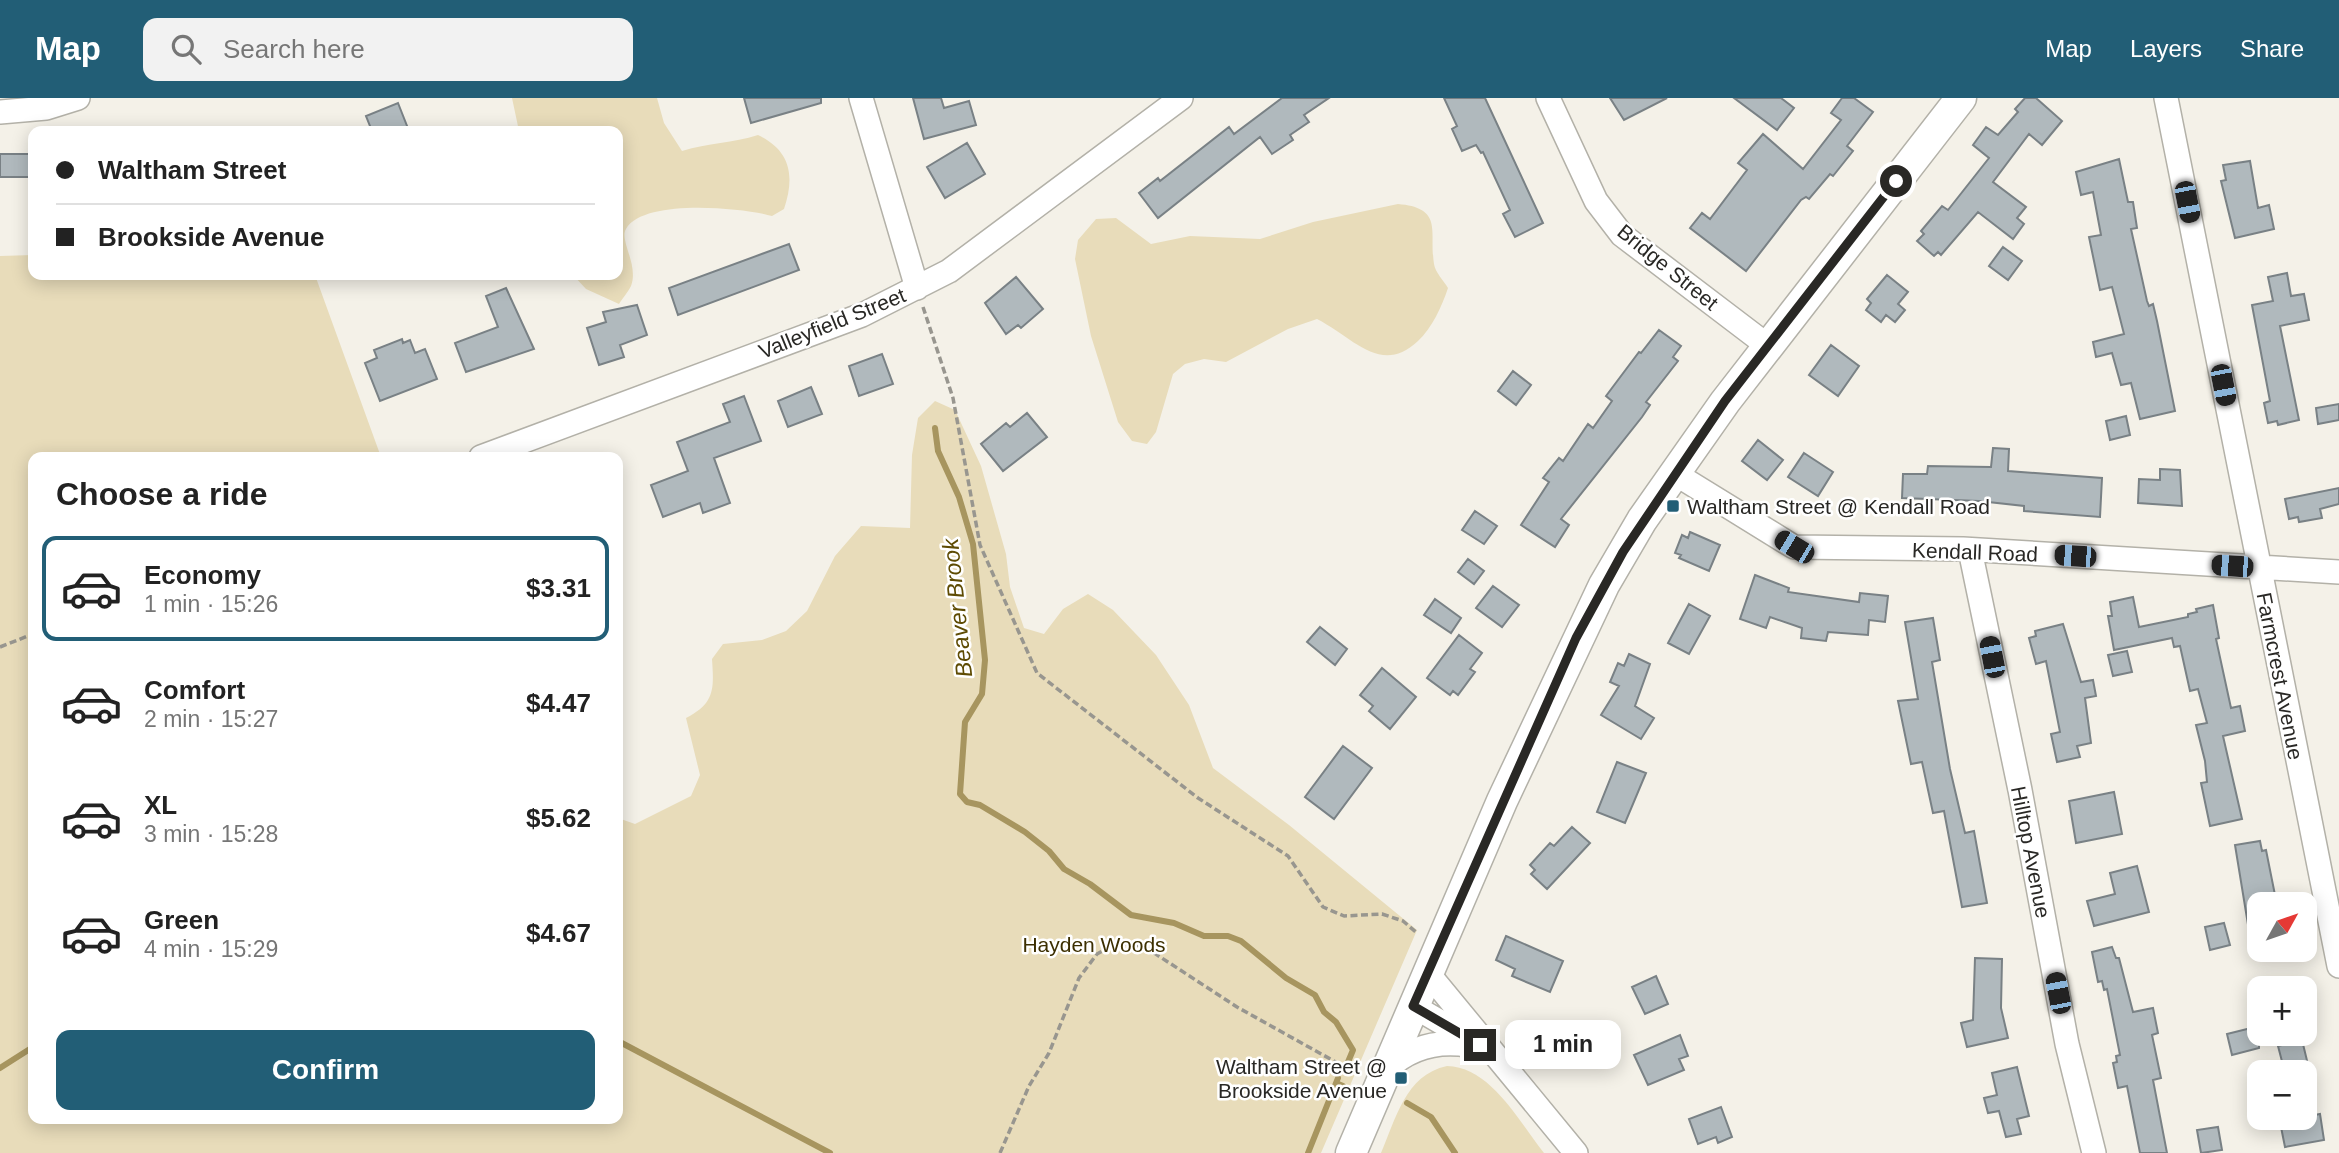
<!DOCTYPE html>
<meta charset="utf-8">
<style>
:root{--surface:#fff;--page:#f2f2f2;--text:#222;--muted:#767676;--line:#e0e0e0;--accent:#225e76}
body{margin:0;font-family:Helvetica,sans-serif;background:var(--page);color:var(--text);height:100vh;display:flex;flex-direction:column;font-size:26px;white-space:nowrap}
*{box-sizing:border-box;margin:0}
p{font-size:23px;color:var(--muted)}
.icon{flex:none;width:38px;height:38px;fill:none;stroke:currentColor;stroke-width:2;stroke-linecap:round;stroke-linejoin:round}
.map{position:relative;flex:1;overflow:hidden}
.panel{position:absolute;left:28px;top:354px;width:595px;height:672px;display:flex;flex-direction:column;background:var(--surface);border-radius:14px;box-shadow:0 4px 18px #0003}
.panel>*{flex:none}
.banner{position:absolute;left:28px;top:28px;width:595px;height:154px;border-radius:14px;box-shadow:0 4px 18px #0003;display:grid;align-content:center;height:154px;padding:0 28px;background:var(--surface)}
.needle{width:46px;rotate:50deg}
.fabs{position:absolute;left:2247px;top:794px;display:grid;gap:14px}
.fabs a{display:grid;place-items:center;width:70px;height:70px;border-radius:14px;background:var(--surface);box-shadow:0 4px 18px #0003;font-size:35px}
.end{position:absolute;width:32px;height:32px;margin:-16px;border:9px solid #292825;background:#fff;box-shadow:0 0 0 4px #fff}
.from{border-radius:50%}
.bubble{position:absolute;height:49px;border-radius:14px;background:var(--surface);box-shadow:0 4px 18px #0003;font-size:23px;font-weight:700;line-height:49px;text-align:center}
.car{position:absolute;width:21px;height:42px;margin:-21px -10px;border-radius:9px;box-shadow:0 0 5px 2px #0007;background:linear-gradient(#222 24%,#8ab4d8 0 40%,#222 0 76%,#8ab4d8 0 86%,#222 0)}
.banner b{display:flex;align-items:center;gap:24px;height:66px;font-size:26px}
.banner b+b{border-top:2px solid var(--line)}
.banner i{width:18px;height:18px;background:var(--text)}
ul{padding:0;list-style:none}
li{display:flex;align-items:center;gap:21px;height:105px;margin:0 14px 10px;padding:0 14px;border:4px solid transparent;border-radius:14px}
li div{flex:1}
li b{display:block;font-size:26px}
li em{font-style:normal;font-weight:700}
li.active{border-color:var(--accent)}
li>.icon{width:63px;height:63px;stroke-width:1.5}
h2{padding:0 28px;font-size:32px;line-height:84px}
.button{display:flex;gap:14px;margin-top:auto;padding:14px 28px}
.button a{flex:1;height:80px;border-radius:14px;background:var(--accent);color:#fff;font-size:28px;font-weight:700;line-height:80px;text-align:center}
header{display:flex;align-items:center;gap:42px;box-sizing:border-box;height:98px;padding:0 35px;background:var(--accent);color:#fff}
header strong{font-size:33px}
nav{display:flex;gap:38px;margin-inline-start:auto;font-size:24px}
.search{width:490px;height:63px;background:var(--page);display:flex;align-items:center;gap:18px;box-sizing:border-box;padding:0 24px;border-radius:14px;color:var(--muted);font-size:26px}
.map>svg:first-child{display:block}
</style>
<header>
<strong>Map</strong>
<div class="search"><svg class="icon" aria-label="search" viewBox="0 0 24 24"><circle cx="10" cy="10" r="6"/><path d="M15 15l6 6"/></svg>Search here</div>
<nav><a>Map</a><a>Layers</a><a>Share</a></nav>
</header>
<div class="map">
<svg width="2339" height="1055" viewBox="0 0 2339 1055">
<rect width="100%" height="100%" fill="#f4f1e8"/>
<path fill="#e8dcba" d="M512,0H657L664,25L682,53C708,45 733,45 758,37C791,53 795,78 784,111L772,118C743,110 644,100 626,131C619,142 639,167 631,188C628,194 622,201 619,206L586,191L573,177H618V33H519Z
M1398,106C1444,110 1429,133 1434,166C1435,174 1444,183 1448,190C1442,208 1432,230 1418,243C1381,278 1354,240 1317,221L1288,231L1226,264L1204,261L1185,266L1173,276L1156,334L1147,346L1132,343L1118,324L1091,238L1075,161L1078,142L1096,121L1116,120L1151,146L1190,138L1260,141L1313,124Z
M33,157V177H315L381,359H33V1020H618V720L635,726L691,698L700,677L686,620C715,605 714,591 712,561L723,546L762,542L786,533L807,513L835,458L861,428L910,430L912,357L918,320L935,303L955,312L981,368L1006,456L1010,489L1024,530L1044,536L1063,511L1088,496L1113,512L1156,557L1189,607L1213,670L1289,727L1417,832L1321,1055H0V158Z
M1447,968C1491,969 1519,1024 1544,1055H1381C1396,1021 1405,977 1447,968Z"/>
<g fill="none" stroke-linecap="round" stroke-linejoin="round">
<path stroke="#a7955f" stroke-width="6" d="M935,330L938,353L959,399L973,446L985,562L982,596L965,624L960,696L967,704L980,707L1025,734L1049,753L1064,771L1090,786L1131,817L1174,825L1204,838H1228L1241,843L1286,880L1315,897L1324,914L1336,924L1353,952L1348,964
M618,943L830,1055
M0,970L33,949
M1338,980L1336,985L1343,988
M1407,1005L1431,1019L1455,1055
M1308,1055L1336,985"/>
</g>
<path fill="#b0b9bd" stroke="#798185" stroke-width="2" d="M744,0H821V5L751,25Z
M913,0H941L944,10L969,3L976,27L924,41Z
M1282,0H1329L1304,17L1309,24L1290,37L1293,42L1272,56L1260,39L1158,120L1139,95L1158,80L1160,83L1229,29L1234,36Z
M1444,0H1485L1543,125L1515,139L1503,116L1510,112L1483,54L1481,55L1476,47L1462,53L1452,31L1457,28Z
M1610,0H1667L1624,22Z
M1734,0H1781L1794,10L1777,32Z
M1842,0H1854L1873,14L1847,48L1853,53L1833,78L1830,76L1809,101L1806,99L1801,102L1746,173L1690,130L1702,115L1710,121L1747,72L1738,65L1763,36L1803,71L1841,22L1831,15Z
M2025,0H2036L2062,23L2042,47L2029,36L1993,84L2026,109L2017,120L2024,126L2013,141L1978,114L1941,157L1938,154L1934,158L1917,143L1924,136L1921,133L1942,108L1948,112L1989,60L1973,47L1986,29L1998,37L2018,14L2015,11Z
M398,5L409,33H372L366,18Z
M967,45L985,76L945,100L927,69Z
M0,56H33V79H0Z
M2119,61L2128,104H2133L2137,130L2131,131L2147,203L2149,208L2153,206L2157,223L2175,313L2140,321L2131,285L2121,287L2112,255L2096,259L2093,244L2124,236L2112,189L2100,192L2089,139L2101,137L2093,94L2081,97L2076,74Z
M2250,63L2258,110L2269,107L2274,131L2235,140L2221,83L2226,82L2223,67Z
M789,146L799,172L678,217L669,190Z
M2003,149L2022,163L2008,182L1989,168Z
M2287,175L2291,198L2304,196L2309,222L2280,228L2299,322L2278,327L2277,323L2268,325L2264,305L2270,303L2252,207L2273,203L2268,179Z
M1887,177L1908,194L1898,206L1905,212L1895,224L1886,217L1881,224L1866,212L1871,205L1867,201Z
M1016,179L1043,211L1021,230L1018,227L1006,236L985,205Z
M506,190L534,251L466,274L455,245L498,229L486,198Z
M637,207L647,237L620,247L624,259L599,267L587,230L606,224L603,214Z
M1659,232L1681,248L1673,259L1678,263L1646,304L1650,307L1642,319L1561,421L1569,427L1555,449L1521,427L1549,384L1543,380L1559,360L1563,363L1588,326L1593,330L1612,303L1606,298L1639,254L1641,255Z
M402,241L403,245L410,242L415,255L425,251L437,281L380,303L365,265L377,260L374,252Z
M1831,247L1859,268L1838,298L1809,277Z
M882,256L893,286L859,298L849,268Z
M1513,273L1531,287L1516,307L1498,293Z
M811,289L822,316L788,329L778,303Z
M744,298L761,343L714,360L730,405L703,415L700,405L663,419L651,387L688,373L677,344L730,324L723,306Z
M2339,306V322L2318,326L2316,310Z
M1027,315L1047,339L1003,373L981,346L1006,325L1010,329Z
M2126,318L2130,337L2110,342L2106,323Z
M1758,342L1783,362L1767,382L1742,363Z
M1993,350L2009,351L2008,373L2102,380L2100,419L2024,413V408L1979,403L1902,400L1903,376H1927L1928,368L1991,369Z
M1804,355L1833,374L1818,398L1788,379Z
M2160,371L2180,372L2182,408L2138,405L2139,381L2160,382Z
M2339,390V406L2320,411L2322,420L2299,424L2298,419L2289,421L2285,401Z
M1475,413L1497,428L1484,446L1462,432Z
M1690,434L1720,447L1709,473L1679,460L1681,457L1675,455L1682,437L1688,440Z
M1468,461L1484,473L1474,486L1458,474Z
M1755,477L1789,490L1788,494L1859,504L1860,495L1888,498L1885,524L1869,522L1868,537L1828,534L1826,543L1801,540L1802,530L1770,519L1766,530L1740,521Z
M1493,488L1519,507L1502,529L1476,510Z
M2133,499L2139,529L2188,519V516L2197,514L2196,511L2213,507L2219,540L2216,541L2231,610L2240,608L2245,633L2223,638L2242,721L2210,728L2201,685L2207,684L2205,663L2196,627L2207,625L2198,591L2190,593L2180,548L2174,549L2172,540L2114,552L2108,518H2112L2110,504Z
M1435,501L1461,520L1451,535L1424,517Z
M1689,506L1710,518L1689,556L1668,545Z
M1933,520L1940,562L1932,564L1950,671L1965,735L1974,733L1987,805L1962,809L1944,713L1933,715L1922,664L1911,666L1898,603L1918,601L1905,524Z
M2063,526L2081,584L2093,582L2096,598L2085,600L2091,645L2077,648L2080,659L2057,664L2051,636L2060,634L2046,563L2036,566L2029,540L2036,538L2035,533Z
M1320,529L1347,551L1335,567L1307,544Z
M1459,537L1482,555L1470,571L1475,574L1458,597L1453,593L1450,597L1427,580Z
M2127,553L2132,574L2113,578L2108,557Z
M1629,556L1650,566L1635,608L1654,620L1641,641L1601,617L1619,588L1610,584L1618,565L1624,568Z
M1382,570L1416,599L1390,631L1369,613L1373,608L1360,597Z
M1343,648L1372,670L1334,721L1305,699Z
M1617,664L1646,675L1625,725L1597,714Z
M2114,694L2122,736L2076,745L2069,703Z
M1572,729L1590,745L1547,791L1531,776L1535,772L1530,767L1550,745L1554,748Z
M2260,743L2262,753L2266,752L2277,807H2259V844L2251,845L2235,747Z
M2137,768L2149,814L2094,828L2087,803L2115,796L2110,775Z
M2224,825L2230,847L2210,852L2205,829Z
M1506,838L1563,863L1550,894L1512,878L1515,871L1496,862Z
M2112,849L2116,860H2119L2133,914L2153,910L2158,935L2152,937L2161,980L2153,982L2167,1055H2140L2127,988L2118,990L2113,965L2117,964L2116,958L2120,957L2107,891L2104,892L2102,883L2098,884L2092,854Z
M1975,860L2002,861L2001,910L2008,940L1967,949L1961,925L1973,922Z
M1656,878L1668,906L1645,916L1632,889Z
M2259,928V950L2232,957L2227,936Z
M1680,937L1688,958L1679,961L1684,972L1648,987L1634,957Z
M2302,942L2310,975H2285L2278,948Z
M2017,969L2029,1018L2017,1021L2021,1036L2006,1039L1999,1013L1988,1015L1984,1000L1997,997L1992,975Z
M1721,1009L1732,1039L1718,1045L1716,1039L1698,1046L1689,1021Z
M2320,1016L2324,1042L2285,1049L2280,1024Z
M2218,1029L2222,1052L2201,1055L2197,1032Z"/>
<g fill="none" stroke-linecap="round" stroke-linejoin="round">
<g stroke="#b3b1a8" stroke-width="26">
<path id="minor" d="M861,0L917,190
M1548,0L1596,103L1622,137L1768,248
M2166,0L2339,868
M0,14L46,10L78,0
M481,359L862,217L949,173L1181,0
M1674,375L1794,449L1963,451L2339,474
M1970,452L2020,692L2067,946L2094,1055
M1427,874L1576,1055
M1413,908L1475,944
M1386,972C1415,944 1450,940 1488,952"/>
</g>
<g stroke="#b3b1a8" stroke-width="33">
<path id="major" d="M1351,1055L1502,703L1604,487L1642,422L1725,304L1961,0"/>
</g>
<path stroke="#98968f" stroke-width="3.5" stroke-dasharray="7 3.5" stroke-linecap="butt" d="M923,209L953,300L980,447L1037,575L1198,700L1288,758L1323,809L1344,818L1382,816L1403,823L1417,835
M0,549L33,536
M1000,1055L1029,988L1049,955L1079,880L1097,856L1113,847L1131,845L1148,851L1237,909L1359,977"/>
<use href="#minor" stroke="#fff" stroke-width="23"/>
<use href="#major" stroke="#fff" stroke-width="30"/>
</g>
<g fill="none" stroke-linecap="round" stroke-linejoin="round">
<path stroke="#292825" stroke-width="9" d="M1480,947L1413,908L1576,540L1623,454L1725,303L1896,83"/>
</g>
<g fill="#225e76" stroke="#fff" stroke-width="2.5">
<rect x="1666" y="401" width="14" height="14" rx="3.5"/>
<rect x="1394" y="973" width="14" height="14" rx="3.5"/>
</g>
<g text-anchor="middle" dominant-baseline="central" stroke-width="5" stroke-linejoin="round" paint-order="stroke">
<g font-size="21" fill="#292825" stroke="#fff">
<text transform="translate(1668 169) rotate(39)">Bridge Street</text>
<text transform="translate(832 225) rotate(-22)">Valleyfield Street</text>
<text transform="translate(1975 454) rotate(2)">Kendall Road</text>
<text transform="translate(2280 578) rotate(79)">Farmcrest Avenue</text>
<text transform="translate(2031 754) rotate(79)">Hilltop Avenue</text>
</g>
<g font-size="21" fill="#292825" stroke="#fff" text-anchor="start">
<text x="1687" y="408">Waltham Street @ Kendall Road</text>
<text x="1387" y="968" text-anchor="end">Waltham Street @<tspan x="1387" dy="24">Brookside Avenue</tspan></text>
</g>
<g font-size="21" fill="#3c2f01" stroke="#fff">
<text x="1094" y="846">Hayden Woods</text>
</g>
<g font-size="23" font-style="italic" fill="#5e4b03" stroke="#fff">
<text transform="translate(957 510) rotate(-96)">Beaver Brook</text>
</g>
</g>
</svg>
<div class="fabs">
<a><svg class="needle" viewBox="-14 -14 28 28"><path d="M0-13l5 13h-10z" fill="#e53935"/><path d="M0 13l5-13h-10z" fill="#767676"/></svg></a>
<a>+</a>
<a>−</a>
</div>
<i class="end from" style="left:1896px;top:83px"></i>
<i class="end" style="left:1480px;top:947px"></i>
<div class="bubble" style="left:1505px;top:922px;width:116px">1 min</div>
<i class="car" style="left:2187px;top:104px;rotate:169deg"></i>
<i class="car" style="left:2223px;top:287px;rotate:169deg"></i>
<i class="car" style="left:1794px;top:449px;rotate:301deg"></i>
<i class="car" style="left:2075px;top:458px;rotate:274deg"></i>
<i class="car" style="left:2232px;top:468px;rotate:274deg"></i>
<i class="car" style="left:1992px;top:559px;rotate:349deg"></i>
<i class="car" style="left:2058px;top:895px;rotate:349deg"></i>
<div class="banner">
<b><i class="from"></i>Waltham Street</b>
<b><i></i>Brookside Avenue</b>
</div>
<section class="panel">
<h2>Choose a ride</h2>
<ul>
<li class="active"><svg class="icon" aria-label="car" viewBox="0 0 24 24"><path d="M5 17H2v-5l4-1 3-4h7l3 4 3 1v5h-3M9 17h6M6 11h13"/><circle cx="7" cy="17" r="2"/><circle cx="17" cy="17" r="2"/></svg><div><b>Economy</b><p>1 min · 15:26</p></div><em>$3.31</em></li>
<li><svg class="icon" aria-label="car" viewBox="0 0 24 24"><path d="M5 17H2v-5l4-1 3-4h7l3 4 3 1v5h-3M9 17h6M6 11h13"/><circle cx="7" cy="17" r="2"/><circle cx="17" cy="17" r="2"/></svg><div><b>Comfort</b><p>2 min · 15:27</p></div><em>$4.47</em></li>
<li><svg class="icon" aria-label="car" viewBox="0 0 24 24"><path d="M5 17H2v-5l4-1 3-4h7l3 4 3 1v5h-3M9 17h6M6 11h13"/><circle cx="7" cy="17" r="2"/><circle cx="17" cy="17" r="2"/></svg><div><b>XL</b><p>3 min · 15:28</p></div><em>$5.62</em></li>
<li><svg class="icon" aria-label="car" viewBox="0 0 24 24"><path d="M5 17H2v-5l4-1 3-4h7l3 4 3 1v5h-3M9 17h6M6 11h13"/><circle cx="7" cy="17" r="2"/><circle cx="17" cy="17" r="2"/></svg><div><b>Green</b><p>4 min · 15:29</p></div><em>$4.67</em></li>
</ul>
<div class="button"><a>Confirm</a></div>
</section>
</div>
